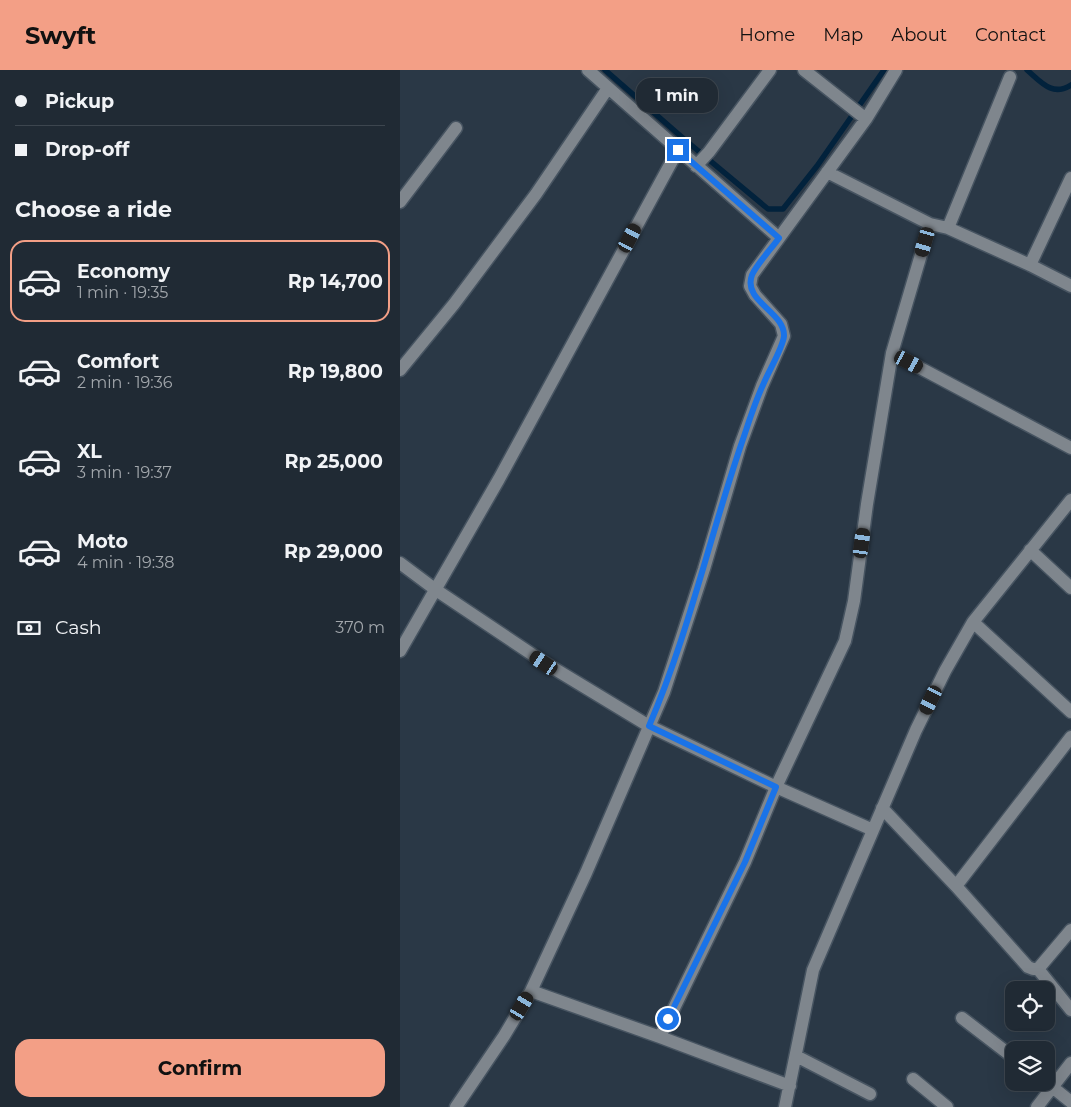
<!DOCTYPE html>
<meta charset="utf-8">
<style>
:root{--surface:#202a34;--page:#28323c;--text:#f1f3f6;--muted:#a2a7ac;--line:#3d464f;--accent:#f39f86}
body{margin:0;font-family:Montserrat,sans-serif;background:var(--page);color:var(--text);height:100vh;display:flex;flex-direction:column;font-size:19px;white-space:nowrap}
*{box-sizing:border-box;margin:0}
p{font-size:16px;color:var(--muted)}
.icon{flex:none;width:28px;height:28px;fill:none;stroke:currentColor;stroke-width:2;stroke-linecap:round;stroke-linejoin:round}
.map{position:relative;flex:1;overflow:hidden}
.sheet{display:flex;flex-direction:column;background:var(--surface);width:400px}
.sheet>*{flex:none}
.hud{display:grid;align-content:center;height:110px;padding:0 15px;background:var(--surface)}
.fabs{position:absolute;left:605px;top:911px;display:grid;gap:10px}
.fabs a{display:grid;place-items:center;width:50px;height:50px;border-radius:10px;background:var(--surface);box-shadow:0 5px 20px #0002,0 0 0 1px var(--line);font-size:25px}
.end{position:absolute;width:22px;height:22px;margin:-11px;border:6px solid #1a73e8;background:#fff;box-shadow:0 0 0 2px #fff}
.from{border-radius:50%}
.bubble{position:absolute;height:35px;border-radius:15px;background:var(--surface);box-shadow:0 5px 20px #0002,0 0 0 1px var(--line);font-size:16px;font-weight:700;line-height:35px;text-align:center}
.car{position:absolute;width:15px;height:30px;margin:-15px -8px;border-radius:6px;box-shadow:0 0 4px 1px #0007;background:linear-gradient(#222 24%,#8ab4d8 0 40%,#222 0 76%,#8ab4d8 0 86%,#222 0)}
.hud b{display:flex;align-items:center;gap:18px;height:48px;font-size:19px}
.hud b+b{border-top:1px solid var(--line)}
.hud i{width:12px;height:12px;background:var(--text)}
ul{padding:0;list-style:none}
li{display:flex;align-items:center;gap:15px;height:82px;margin:0 10px 8px;padding:0 5px;border:2px solid transparent;border-radius:15px}
li div{flex:1}
li b{display:block;font-size:19px}
li em{font-style:normal;font-weight:700}
li.current{border-color:var(--accent)}
li>.icon{width:45px;height:45px;stroke-width:1.5}
h2{padding:0 15px;font-size:22px;line-height:60px}
.pay{display:flex;align-items:center;gap:12px;height:55px;padding:0 15px;font-size:19px}
.pay p{margin-inline-start:auto}
.button{display:flex;gap:10px;margin-top:auto;padding:10px 15px}
.button a{flex:1;height:58px;border-radius:15px;background:var(--accent);color:#111;font-size:20px;font-weight:700;line-height:58px;text-align:center}
header{display:flex;align-items:center;gap:30px;box-sizing:border-box;height:70px;padding:0 25px;background:var(--accent);color:#111}
header strong{font-size:24px}
nav{display:flex;gap:28px;margin-inline-start:auto;font-size:18px}
main{display:flex;flex:1;min-height:0}
.map>svg:first-child{display:block}
</style>
<header>
<strong>Swyft</strong>
<nav><a>Home</a><a>Map</a><a>About</a><a>Contact</a></nav>
</header>
<main>
<section class="sheet">
<div class="hud">
<b><i class="from"></i>Pickup</b>
<b><i></i>Drop-off</b>
</div>
<h2>Choose a ride</h2>
<ul>
<li class="current"><svg class="icon" aria-label="car" viewBox="0 0 24 24"><path d="M5 17H2v-5l4-1 3-4h7l3 4 3 1v5h-3M9 17h6M6 11h13"/><circle cx="7" cy="17" r="2"/><circle cx="17" cy="17" r="2"/></svg><div><b>Economy</b><p>1 min · 19:35</p></div><em>Rp 14,700</em></li>
<li><svg class="icon" aria-label="car" viewBox="0 0 24 24"><path d="M5 17H2v-5l4-1 3-4h7l3 4 3 1v5h-3M9 17h6M6 11h13"/><circle cx="7" cy="17" r="2"/><circle cx="17" cy="17" r="2"/></svg><div><b>Comfort</b><p>2 min · 19:36</p></div><em>Rp 19,800</em></li>
<li><svg class="icon" aria-label="car" viewBox="0 0 24 24"><path d="M5 17H2v-5l4-1 3-4h7l3 4 3 1v5h-3M9 17h6M6 11h13"/><circle cx="7" cy="17" r="2"/><circle cx="17" cy="17" r="2"/></svg><div><b>XL</b><p>3 min · 19:37</p></div><em>Rp 25,000</em></li>
<li><svg class="icon" aria-label="car" viewBox="0 0 24 24"><path d="M5 17H2v-5l4-1 3-4h7l3 4 3 1v5h-3M9 17h6M6 11h13"/><circle cx="7" cy="17" r="2"/><circle cx="17" cy="17" r="2"/></svg><div><b>Moto</b><p>4 min · 19:38</p></div><em>Rp 29,000</em></li>
</ul>
<div class="pay"><svg class="icon" aria-label="cash" viewBox="0 0 24 24"><path d="M3 7h18v10H3z"/><circle cx="12" cy="12" r="2"/></svg>Cash<p>370 m</p></div>
<div class="button"><a>Confirm</a></div>
</section>
<div class="map">
<svg width="671" height="1037" viewBox="0 0 671 1037">
<rect width="100%" height="100%" fill="#2a3846"/>
<g fill="none" stroke-linecap="round" stroke-linejoin="round">
<path stroke="#02223c" stroke-width="5.5" d="M205,0L284,69L368,139H383L417,96L484,0
M627,0C641,12 652,27 671,15"/>
<g stroke="#475461" stroke-width="15">
<path id="minor" d="M188,0L379,168
M404,0L466,49
M296,96L309,82L370,0
M427,102L530,154L548,158L630,195L671,216
M0,132L56,58
M548,158L610,7
M630,195L671,108
M492,283L671,378
M0,300L54,234L136,124L208,18
M630,480L671,518
M0,493L36,520L145,593L249,656L376,717L473,760
M573,552L671,642
M0,581L99,409L278,80
M482,738L556,816L628,897L633,899H638L671,860
M556,816L671,667
M638,899L671,940
M131,921L260,967L390,1016
M562,948L614,988
M260,967L345,792L376,717L445,571L454,531L467,434L492,283L530,154
M396,986L470,1024
M513,1009L547,1037
M646,1012L671,1032
M56,1037L104,966L131,921L186,803L264,622L304,499L340,376L362,316L384,266L381,254L355,225L350,216L352,205L466,49L496,0
M385,1037L413,900L516,660L545,601L573,552L671,430
M637,1037L671,993"/>
</g>
<use href="#minor" stroke="#7f868d" stroke-width="12"/>
</g>
<g fill="none" stroke-linecap="round" stroke-linejoin="round">
<path stroke="#1a73e8" stroke-width="6" d="M268,949L345,792L376,717L249,656C288,566 309,469 341,375C348,355 354,334 363,315C368,302 383,278 384,266C385,242 342,231 352,205C356,195 372,178 379,168L278,80"/>
</g>
</svg>
<div class="fabs">
<a><svg class="icon" aria-label="locate" viewBox="0 0 24 24"><circle cx="12" cy="12" r="6"/><path d="M12 2v4M12 18v4M2 12h4M18 12h4"/></svg></a>
<a><svg class="icon" aria-label="layers" viewBox="0 0 24 24"><path d="M12 4l9 5-9 5-9-5zM3 14l9 5 9-5"/></svg></a>
</div>
<i class="end from" style="left:268px;top:949px"></i>
<i class="end" style="left:278px;top:80px"></i>
<div class="bubble" style="left:236px;top:8px;width:82px">1 min</div>
<i class="car" style="left:230px;top:168px;rotate:28deg"></i>
<i class="car" style="left:525px;top:172px;rotate:196deg"></i>
<i class="car" style="left:509px;top:292px;rotate:118deg"></i>
<i class="car" style="left:462px;top:473px;rotate:8deg"></i>
<i class="car" style="left:144px;top:593px;rotate:304deg"></i>
<i class="car" style="left:531px;top:630px;rotate:206deg"></i>
<i class="car" style="left:122px;top:936px;rotate:31deg"></i>
</div>
</main>
